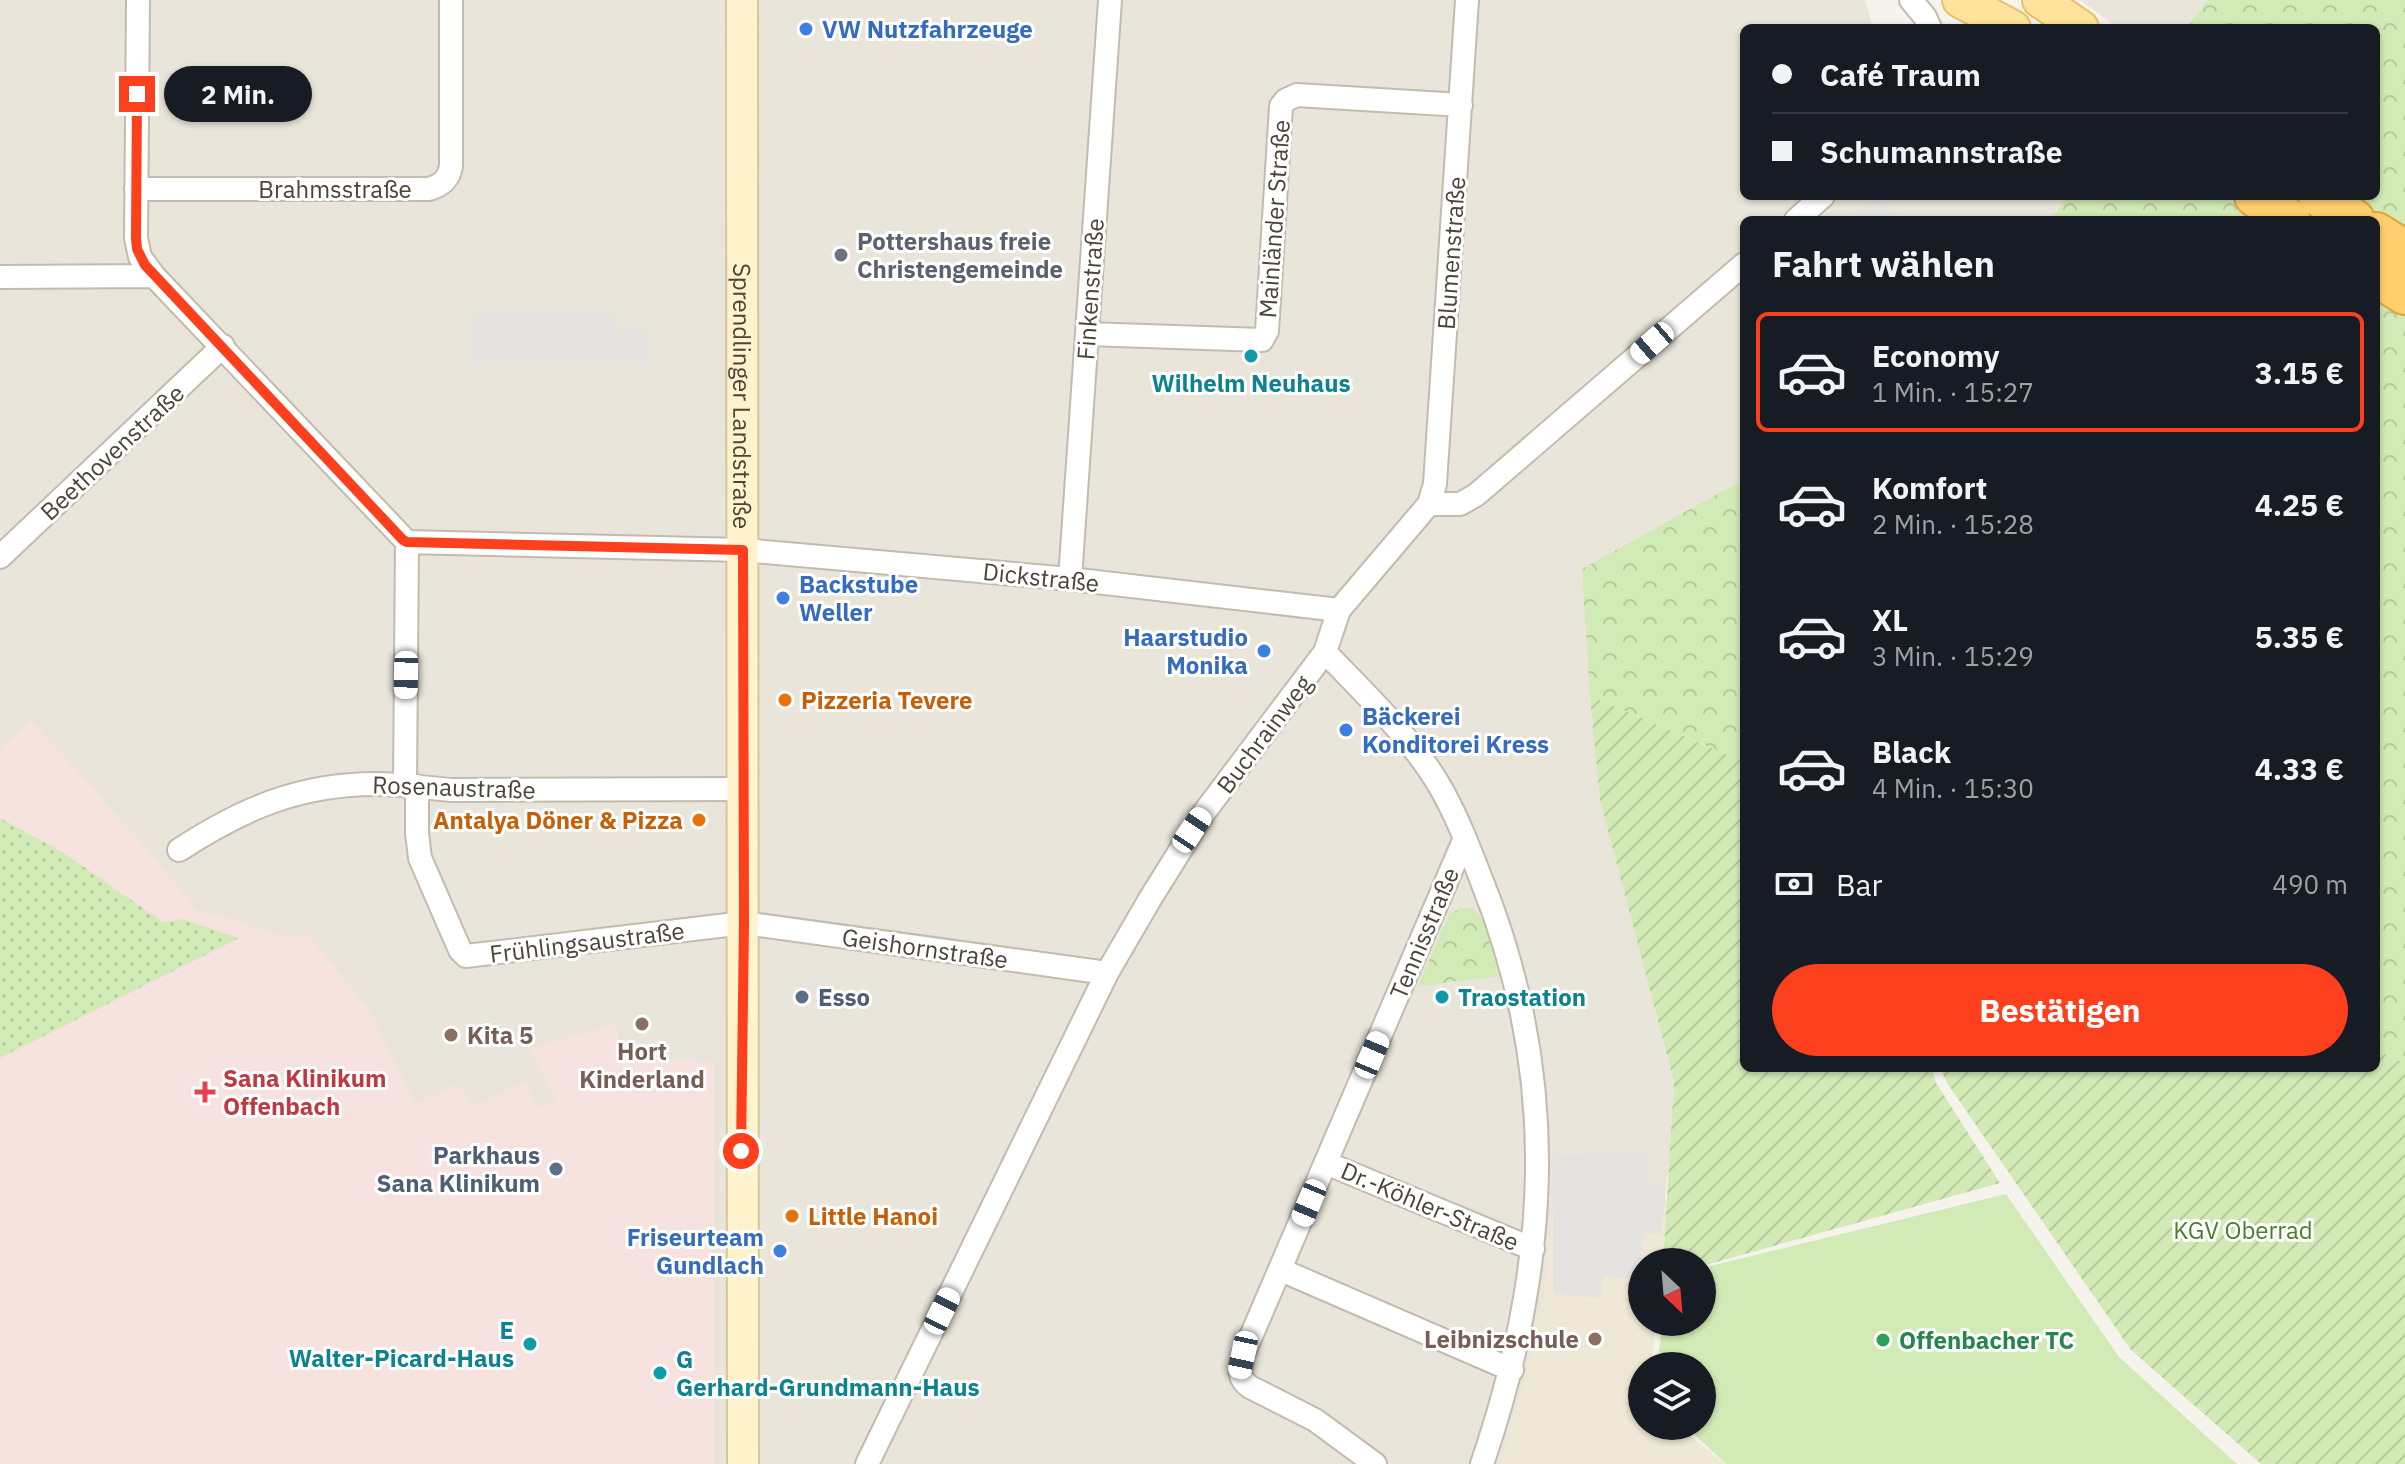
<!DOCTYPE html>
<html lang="de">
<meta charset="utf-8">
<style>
:root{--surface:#171b24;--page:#20242c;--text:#f1f3f6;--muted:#9ea1a6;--line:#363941;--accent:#fc3f1d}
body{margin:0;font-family:"IBM Plex Sans",sans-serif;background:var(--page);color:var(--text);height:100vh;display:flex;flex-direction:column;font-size:30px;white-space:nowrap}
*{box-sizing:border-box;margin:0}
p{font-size:26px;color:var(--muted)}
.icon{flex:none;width:44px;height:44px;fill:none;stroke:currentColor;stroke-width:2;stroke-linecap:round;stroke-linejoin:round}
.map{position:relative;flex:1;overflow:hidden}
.panel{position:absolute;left:1740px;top:216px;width:640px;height:856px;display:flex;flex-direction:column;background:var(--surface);border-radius:12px;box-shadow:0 2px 6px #0004}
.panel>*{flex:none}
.hud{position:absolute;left:1740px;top:24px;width:640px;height:176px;border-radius:12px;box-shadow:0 2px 6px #0004;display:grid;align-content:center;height:176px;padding:0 32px;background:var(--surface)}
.needle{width:52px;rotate:154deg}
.fabs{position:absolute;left:1628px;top:1248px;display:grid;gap:16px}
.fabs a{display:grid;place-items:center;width:88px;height:88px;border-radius:50%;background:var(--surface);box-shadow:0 2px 6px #0004;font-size:40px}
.end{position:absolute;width:36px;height:36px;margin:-18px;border:10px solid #fc3f1d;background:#fff;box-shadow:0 0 0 4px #fff}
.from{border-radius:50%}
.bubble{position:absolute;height:56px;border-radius:28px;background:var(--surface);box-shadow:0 2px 6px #0004;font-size:26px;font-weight:700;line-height:56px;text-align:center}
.car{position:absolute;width:24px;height:48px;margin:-24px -12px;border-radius:10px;box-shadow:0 0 6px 2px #0007;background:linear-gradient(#fff 24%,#345 0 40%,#fff 0 76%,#345 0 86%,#fff 0)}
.hud b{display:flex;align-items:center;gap:28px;height:76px;font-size:30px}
.hud b+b{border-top:2px solid var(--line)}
.hud i{width:20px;height:20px;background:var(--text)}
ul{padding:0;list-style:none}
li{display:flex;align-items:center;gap:24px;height:120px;margin:0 16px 12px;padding:0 16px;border:4px solid transparent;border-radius:12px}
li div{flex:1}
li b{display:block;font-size:30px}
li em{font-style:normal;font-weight:700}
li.selected{border-color:var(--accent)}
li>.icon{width:72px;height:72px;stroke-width:1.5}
h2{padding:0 32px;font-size:36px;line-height:96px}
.pay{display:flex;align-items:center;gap:20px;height:88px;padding:0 32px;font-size:30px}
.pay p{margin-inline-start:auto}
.primary-button{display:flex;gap:16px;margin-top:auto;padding:16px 32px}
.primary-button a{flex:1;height:92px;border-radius:48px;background:var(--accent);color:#fff;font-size:32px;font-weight:700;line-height:92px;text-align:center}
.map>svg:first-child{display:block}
</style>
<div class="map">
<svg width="2405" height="1464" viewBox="0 0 2405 1464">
<defs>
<pattern id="grass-dots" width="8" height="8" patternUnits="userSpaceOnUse" patternTransform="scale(2)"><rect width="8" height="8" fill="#d2eab5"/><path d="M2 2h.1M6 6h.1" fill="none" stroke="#b6ca9c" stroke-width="1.8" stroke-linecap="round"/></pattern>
<pattern id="forest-crowns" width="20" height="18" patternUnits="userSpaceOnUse" patternTransform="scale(2)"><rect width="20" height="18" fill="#d2eab5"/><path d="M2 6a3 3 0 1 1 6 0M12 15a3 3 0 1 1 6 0" fill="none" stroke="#b6ca9c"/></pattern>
<pattern id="garden-furrows" width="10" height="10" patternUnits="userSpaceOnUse" patternTransform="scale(2)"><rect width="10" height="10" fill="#d2eab5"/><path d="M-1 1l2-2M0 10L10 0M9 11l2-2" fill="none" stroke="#b6ca9c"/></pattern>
</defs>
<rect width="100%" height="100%" fill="#f6f3ec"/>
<path fill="#eae5da" d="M0,0H1865L1873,28H1744V196H2068L2050,220H1744V482L1742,480L1582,569L1600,800L1674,1082L1670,1151L1661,1234L1642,1262V1426L1711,1464H0Z
M2080,0H2208L2186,28H2118Z"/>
<path fill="#efe8d6" d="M1668,1199L1662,1262H1642V1322H1656L1651,1366H1642V1426H1679L1725,1464H1500L1532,1354L1544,1293L1552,1216L1569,1200Z"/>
<path fill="#f6e3e0" d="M32,721L138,839L197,911L227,917L269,933L296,937L306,932L373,1016L415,1104L458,1084L472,1108L524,1082L539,1110L557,1100L530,1048L616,1024L621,1057L714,1062V1464H0V750Z"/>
<path fill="url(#grass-dots)" d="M0,818L62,852L163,922L183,919L239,938L0,1058Z"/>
<path fill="url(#forest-crowns)" d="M2208,0H2405V1064L2376,1050V220H2050L2068,196H2376V28H2186Z
M1742,480L1744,482V762L1590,696L1582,569Z
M1460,908H1472L1484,922L1499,976L1418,986L1449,915Z"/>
<path fill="url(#garden-furrows)" d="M1590,696L1744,762V1068H1932L1936,1083L2000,1183L1702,1266V1262H1663L1674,1082L1600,800Z
M2376,1050L2405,1064V1464H2261L2131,1350L1947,1083L1940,1068H2376Z"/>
<path fill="#d2eab5" d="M2006,1194L2119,1357L2237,1464H1726L1685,1426H1702V1366H1657L1663,1322H1702V1268Z"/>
<path fill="#e5e3e0" d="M1874,196H1880L1902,220H1846Z
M473,313H617V330H650L648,361H473Z
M1649,1154L1647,1185L1666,1187L1661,1234L1644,1233L1638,1279L1603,1276L1601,1298L1554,1294V1155Z"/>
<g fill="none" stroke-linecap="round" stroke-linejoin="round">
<g stroke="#c2bbae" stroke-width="26">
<path id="minor" d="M138,0L136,238L140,257L154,276L407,542L743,550L1070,579L1339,610
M1911,0L1925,17L1930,28
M136,189H429C442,185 449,179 451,166V0
M1796,220L1823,196
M0,277L154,276
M1087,334L1262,340L1267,331L1281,106L1286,100L1297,95L1461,105
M1429,504L1435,484L1467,0
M0,557L223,346
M1070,579L1110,0
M1325,652C1364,693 1406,732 1436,780C1455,811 1468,845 1481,879C1561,1077 1550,1265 1482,1464
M405,785L407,542
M417,786V833L420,858L460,950L466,956L744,923L1107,973
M179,850C242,809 299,784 376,784C401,784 426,788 451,790L743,789
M1326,1163L1533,1249
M1281,1270L1512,1370
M867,1464L1107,973L1150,899L1203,814L1325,652L1339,610L1429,504H1460L1476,495L1744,264
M1375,1464L1315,1420L1250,1387C1237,1378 1240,1369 1243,1355L1465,838"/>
</g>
<g stroke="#d6c79b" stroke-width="34">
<g id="secondary">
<path id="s1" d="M742,0L743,1464"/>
</g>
</g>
<g stroke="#e6c16a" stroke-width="38">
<path id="primary" d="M1960,0L2013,28
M2040,0L2081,28"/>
</g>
<g stroke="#e0a43c" stroke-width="44">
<path id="motorway" d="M2255,196L2290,220
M2319,196L2354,220
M2376,233L2405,251
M2376,276L2405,294"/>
</g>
<use href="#minor" stroke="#fff" stroke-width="22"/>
<use href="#secondary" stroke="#fff3cd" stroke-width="30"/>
<use href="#primary" stroke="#ffe39c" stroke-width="34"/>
<use href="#motorway" stroke="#ffcf6e" stroke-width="40"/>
</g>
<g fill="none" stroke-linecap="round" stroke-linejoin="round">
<path stroke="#fc3f1d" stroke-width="10" d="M137,94L136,238L137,249L145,265L403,540L407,542L743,550L744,923L741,1151"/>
</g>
<g fill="#3f7fe0" stroke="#fff" stroke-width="3">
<circle cx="806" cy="29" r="8"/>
<circle cx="783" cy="598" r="8"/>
<circle cx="1264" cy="651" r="8"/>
<circle cx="1346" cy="730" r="8"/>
<circle cx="780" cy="1251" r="8"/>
</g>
<circle fill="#6b7280" stroke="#fff" stroke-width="3" cx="841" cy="255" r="8"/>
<g fill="#0f9aa8" stroke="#fff" stroke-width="3">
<circle cx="1251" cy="356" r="8"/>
<circle cx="1442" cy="997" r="8"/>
<circle cx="530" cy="1344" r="8"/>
<circle cx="660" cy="1373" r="8"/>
</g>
<g fill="#e8710a" stroke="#fff" stroke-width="3">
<circle cx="785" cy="700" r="8"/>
<circle cx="699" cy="820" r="8"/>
<circle cx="792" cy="1216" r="8"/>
</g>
<g fill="#5c6f8a" stroke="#fff" stroke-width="3">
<circle cx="802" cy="997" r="8"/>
<circle cx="556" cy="1169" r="8"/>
</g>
<g fill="#8d6e63" stroke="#fff" stroke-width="3">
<circle cx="642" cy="1024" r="8"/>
<circle cx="451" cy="1035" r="8"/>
<circle cx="1595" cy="1339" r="8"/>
</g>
<path fill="#e0444e" stroke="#fff" stroke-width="3" d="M201 1080h8v8h8v8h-8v8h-8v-8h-8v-8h8z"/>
<circle fill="#2e9e5b" stroke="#fff" stroke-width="3" cx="1883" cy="1340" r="8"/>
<g text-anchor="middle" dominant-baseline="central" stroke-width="6" stroke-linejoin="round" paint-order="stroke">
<g font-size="24" font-weight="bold" fill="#366cbe" stroke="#fff" text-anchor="start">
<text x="822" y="29">VW Nutzfahrzeuge</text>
<text x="799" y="584">Backstube<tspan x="799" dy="28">Weller</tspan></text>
<text x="1248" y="637" text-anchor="end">Haarstudio<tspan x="1248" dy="28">Monika</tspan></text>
<text x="1362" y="716">Bäckerei<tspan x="1362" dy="28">Konditorei Kress</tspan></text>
<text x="764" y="1237" text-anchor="end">Friseurteam<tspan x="764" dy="28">Gundlach</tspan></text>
</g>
<g font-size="24" fill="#4b4439" stroke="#fff">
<text x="335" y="189">Brahmsstraße</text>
<text transform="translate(1274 219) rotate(-86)">Mainländer Straße</text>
<text transform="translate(1451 253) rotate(-86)">Blumenstraße</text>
<text transform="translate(1090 289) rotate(-86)">Finkenstraße</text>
<text stroke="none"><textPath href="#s1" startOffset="396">Sprendlinger Landstraße</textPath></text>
<text transform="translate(112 452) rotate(-43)">Beethovenstraße</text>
<text transform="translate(1041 577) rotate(6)">Dickstraße</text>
<text transform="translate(1264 734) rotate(-53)">Buchrainweg</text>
<text transform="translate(454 787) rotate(2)">Rosenaustraße</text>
<text transform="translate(1424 933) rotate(-67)">Tennisstraße</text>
<text transform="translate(587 942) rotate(-7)">Frühlingsaustraße</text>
<text transform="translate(925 948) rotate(8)">Geishornstraße</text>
<text transform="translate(1430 1206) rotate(23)">Dr.-Köhler-Straße</text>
</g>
<g font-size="24" font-weight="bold" fill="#5b616d" stroke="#fff" text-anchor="start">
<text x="857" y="241">Pottershaus freie<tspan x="857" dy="28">Christengemeinde</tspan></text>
</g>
<g font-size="24" font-weight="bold" fill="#0d838f" stroke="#fff" text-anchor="start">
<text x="1251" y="383" text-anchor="middle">Wilhelm Neuhaus</text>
<text x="1458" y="997">Traostation</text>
<text x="514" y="1330" text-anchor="end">E<tspan x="514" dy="28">Walter-Picard-Haus</tspan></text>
<text x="676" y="1359">G<tspan x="676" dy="28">Gerhard-Grundmann-Haus</tspan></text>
</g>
<g font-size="24" font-weight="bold" fill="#c56008" stroke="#fff" text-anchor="start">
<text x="801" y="700">Pizzeria Tevere</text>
<text x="683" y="820" text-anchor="end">Antalya Döner &amp; Pizza</text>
<text x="808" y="1216">Little Hanoi</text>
</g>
<g font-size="24" font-weight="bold" fill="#4e5e75" stroke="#fff" text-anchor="start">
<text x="818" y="997">Esso</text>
<text x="540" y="1155" text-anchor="end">Parkhaus<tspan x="540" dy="28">Sana Klinikum</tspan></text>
</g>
<g font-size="24" font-weight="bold" fill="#785e54" stroke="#fff" text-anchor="start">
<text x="467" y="1035">Kita 5</text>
<text x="642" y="1051" text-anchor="middle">Hort<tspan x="642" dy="28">Kinderland</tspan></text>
<text x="1579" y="1339" text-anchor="end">Leibnizschule</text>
</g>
<g font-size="24" font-weight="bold" fill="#be3a42" stroke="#fff" text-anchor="start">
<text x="223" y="1078">Sana Klinikum<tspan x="223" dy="28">Offenbach</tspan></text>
</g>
<g font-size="24" fill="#4a7f2a" stroke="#fff">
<text x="2243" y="1230">KGV Oberrad</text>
</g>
<g font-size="24" font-weight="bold" fill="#27864d" stroke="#fff" text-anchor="start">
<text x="1899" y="1340">Offenbacher TC</text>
</g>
</g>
</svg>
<div class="fabs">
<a><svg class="needle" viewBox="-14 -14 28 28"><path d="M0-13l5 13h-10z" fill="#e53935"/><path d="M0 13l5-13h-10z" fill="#9ea1a6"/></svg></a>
<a><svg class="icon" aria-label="layers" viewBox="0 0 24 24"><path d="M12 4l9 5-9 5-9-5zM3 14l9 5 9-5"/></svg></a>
</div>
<i class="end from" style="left:741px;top:1151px"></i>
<i class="end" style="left:137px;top:94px"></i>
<div class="bubble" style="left:164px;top:66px;width:148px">2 Min.</div>
<i class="car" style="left:1652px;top:343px;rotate:229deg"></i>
<i class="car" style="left:406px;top:675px;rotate:181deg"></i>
<i class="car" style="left:1192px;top:830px;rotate:34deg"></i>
<i class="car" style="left:1372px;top:1055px;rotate:23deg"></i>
<i class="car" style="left:1309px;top:1203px;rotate:203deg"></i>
<i class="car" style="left:942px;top:1311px;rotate:26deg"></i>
<i class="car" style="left:1243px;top:1355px;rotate:192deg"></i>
<div class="hud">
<b><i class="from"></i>Café Traum</b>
<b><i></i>Schumannstraße</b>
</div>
<section class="panel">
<h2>Fahrt wählen</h2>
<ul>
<li class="selected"><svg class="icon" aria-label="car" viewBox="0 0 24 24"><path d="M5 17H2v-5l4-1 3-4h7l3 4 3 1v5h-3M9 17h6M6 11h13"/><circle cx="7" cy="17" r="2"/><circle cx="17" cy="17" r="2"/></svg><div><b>Economy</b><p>1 Min. · 15:27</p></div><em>3.15 €</em></li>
<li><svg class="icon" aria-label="car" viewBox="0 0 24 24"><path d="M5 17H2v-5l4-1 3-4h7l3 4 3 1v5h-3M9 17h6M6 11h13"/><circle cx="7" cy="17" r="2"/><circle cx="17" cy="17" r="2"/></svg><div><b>Komfort</b><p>2 Min. · 15:28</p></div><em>4.25 €</em></li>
<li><svg class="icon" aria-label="car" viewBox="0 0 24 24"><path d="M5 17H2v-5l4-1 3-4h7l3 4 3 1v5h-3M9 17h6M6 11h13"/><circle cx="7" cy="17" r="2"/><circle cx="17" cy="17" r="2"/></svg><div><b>XL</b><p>3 Min. · 15:29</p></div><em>5.35 €</em></li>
<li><svg class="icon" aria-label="car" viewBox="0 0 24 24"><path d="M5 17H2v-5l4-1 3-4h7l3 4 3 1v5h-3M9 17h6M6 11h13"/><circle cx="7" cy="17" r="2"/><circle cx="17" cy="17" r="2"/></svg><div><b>Black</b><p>4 Min. · 15:30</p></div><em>4.33 €</em></li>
</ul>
<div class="pay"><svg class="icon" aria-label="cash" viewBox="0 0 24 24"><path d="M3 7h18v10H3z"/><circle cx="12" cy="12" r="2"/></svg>Bar<p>490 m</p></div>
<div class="primary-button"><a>Bestätigen</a></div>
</section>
</div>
